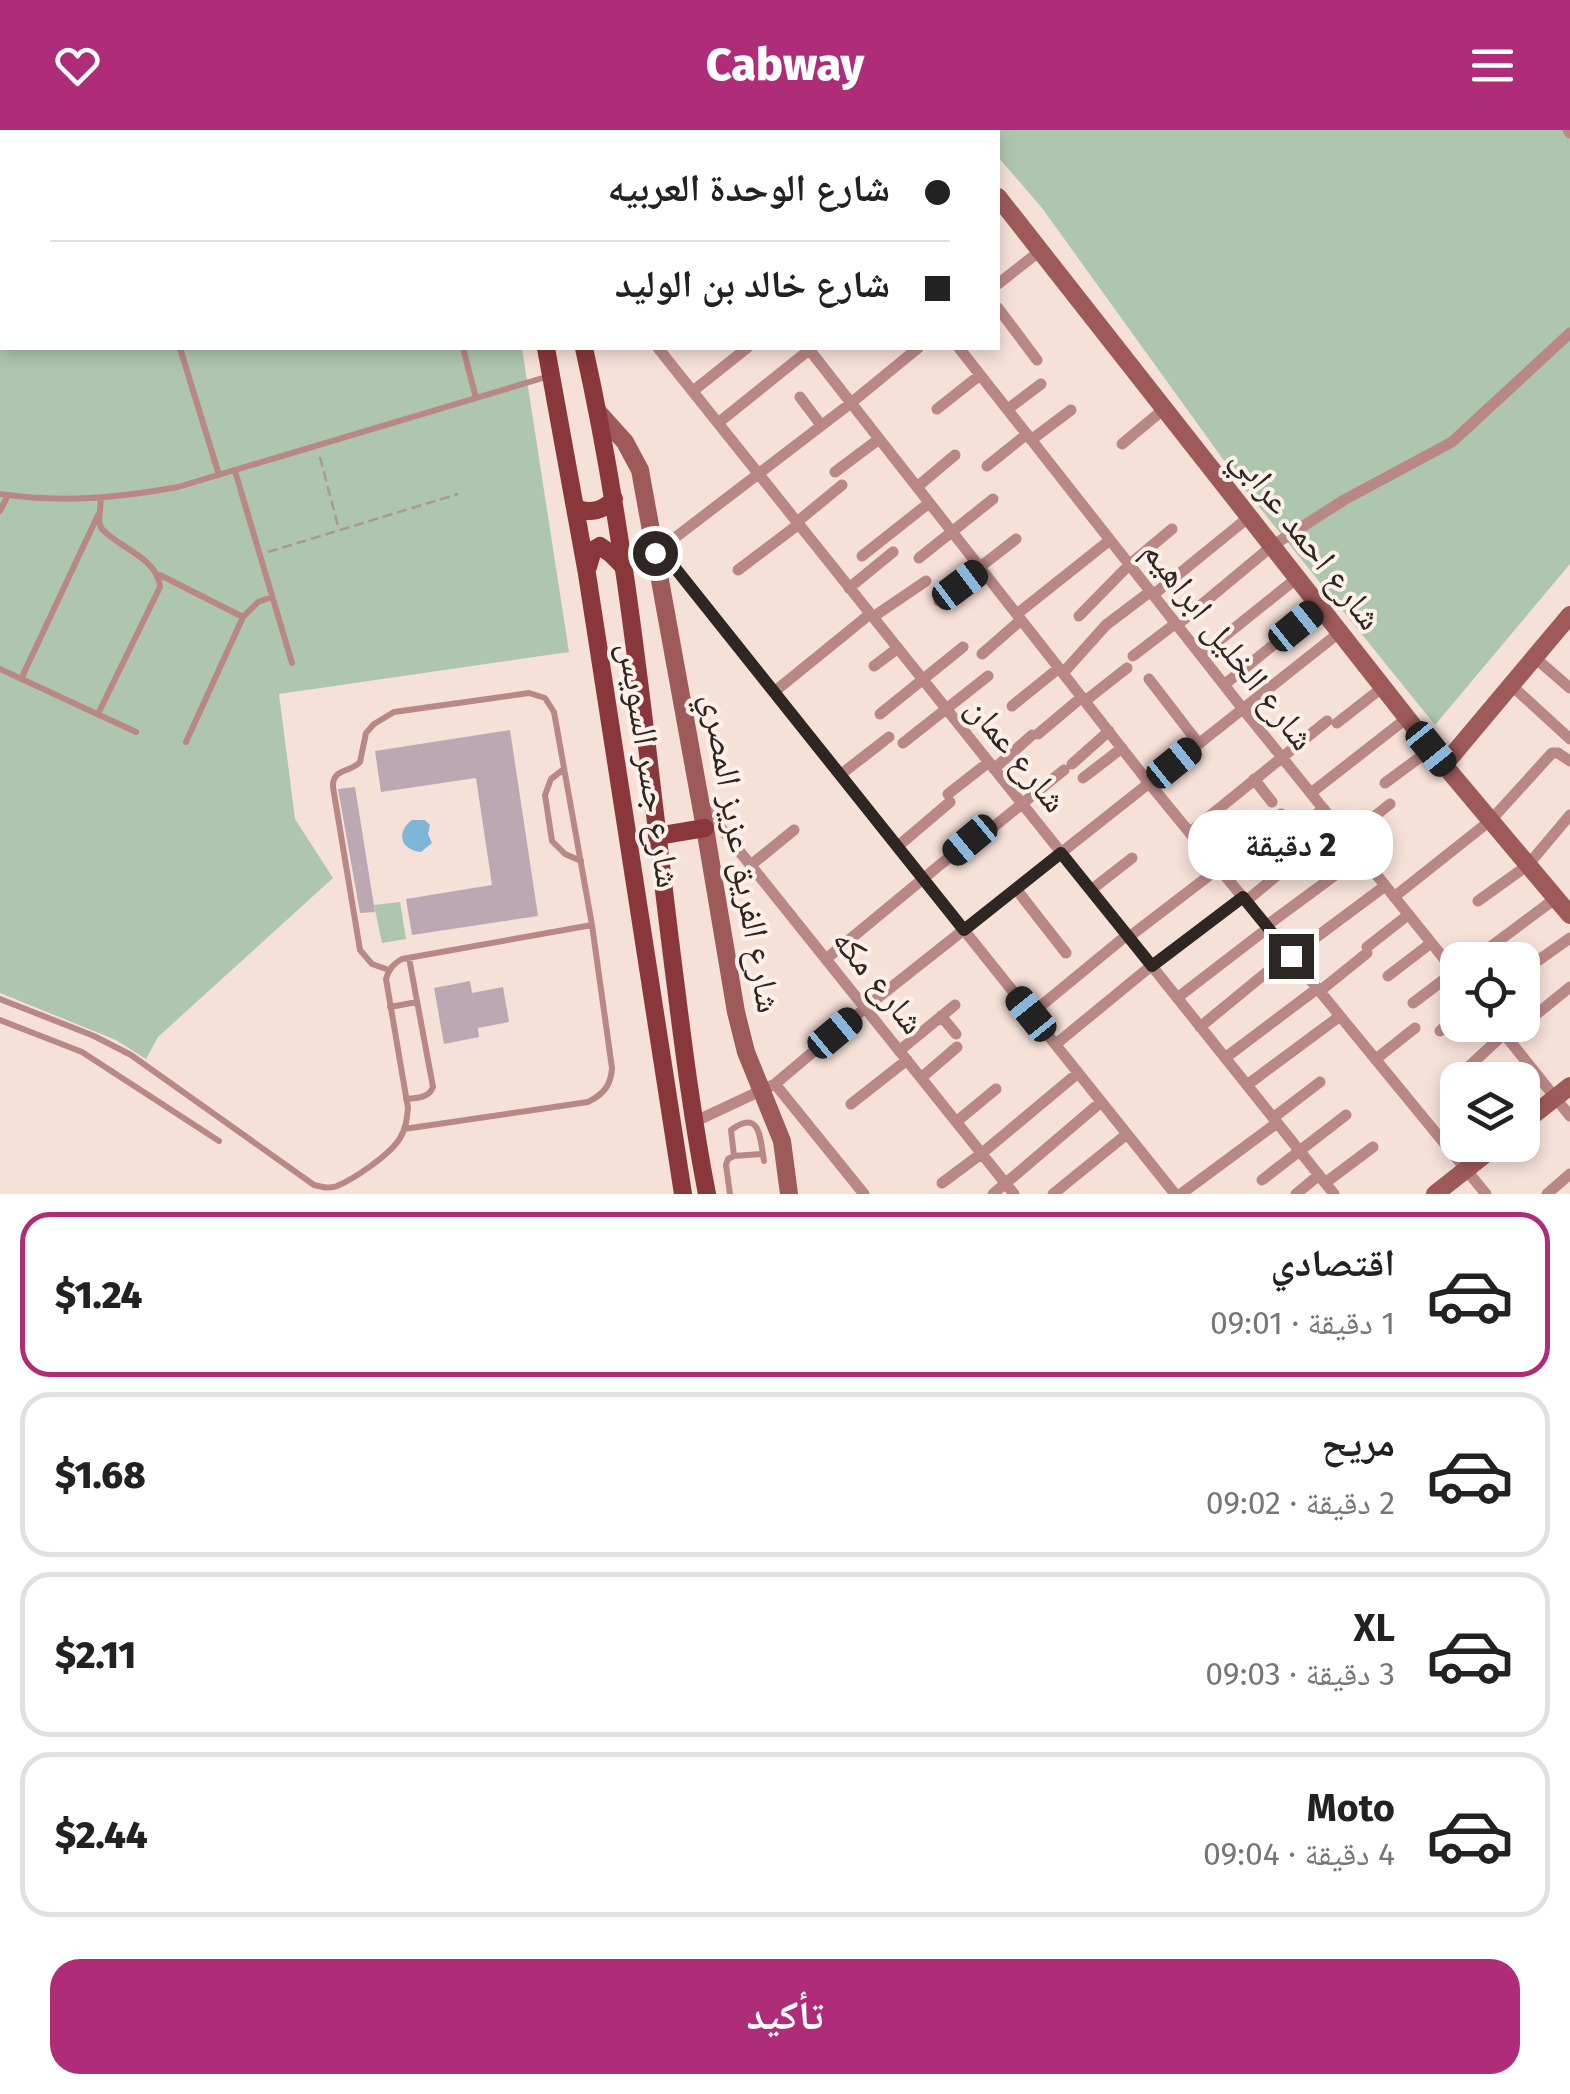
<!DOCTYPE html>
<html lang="ar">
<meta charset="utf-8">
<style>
:root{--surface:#fff;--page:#f6f6f6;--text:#222;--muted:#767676;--line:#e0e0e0;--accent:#ae2c78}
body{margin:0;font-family:"Fira Sans","Noto Naskh Arabic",sans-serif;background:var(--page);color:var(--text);direction:rtl;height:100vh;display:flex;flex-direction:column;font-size:38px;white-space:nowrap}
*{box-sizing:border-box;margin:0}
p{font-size:32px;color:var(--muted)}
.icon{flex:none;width:55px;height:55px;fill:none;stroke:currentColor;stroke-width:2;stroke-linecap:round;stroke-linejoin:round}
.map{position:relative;height:1064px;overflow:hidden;direction:ltr}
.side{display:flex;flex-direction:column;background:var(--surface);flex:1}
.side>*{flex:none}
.hud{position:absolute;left:0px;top:0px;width:1000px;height:220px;box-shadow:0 5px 15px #0003;direction:rtl;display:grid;align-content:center;height:220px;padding:0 50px;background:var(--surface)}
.fabs{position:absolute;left:1440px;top:812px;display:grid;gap:20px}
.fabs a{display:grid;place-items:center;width:100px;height:100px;border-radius:20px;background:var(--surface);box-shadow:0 5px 15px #0003;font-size:50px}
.end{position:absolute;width:45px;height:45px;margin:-22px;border:12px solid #2e2623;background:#fff;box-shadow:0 0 0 5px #fff}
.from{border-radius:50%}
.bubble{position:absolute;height:70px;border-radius:30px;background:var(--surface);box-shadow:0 5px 15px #0003;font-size:32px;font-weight:800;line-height:70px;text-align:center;direction:rtl}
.car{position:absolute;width:30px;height:60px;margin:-30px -15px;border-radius:12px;box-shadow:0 0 8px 2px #0007;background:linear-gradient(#222 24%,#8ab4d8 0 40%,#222 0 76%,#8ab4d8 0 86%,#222 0)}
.hud b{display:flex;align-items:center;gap:35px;height:95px;font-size:38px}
.hud b+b{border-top:2px solid var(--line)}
.hud i{width:25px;height:25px;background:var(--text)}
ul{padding:18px 0 0;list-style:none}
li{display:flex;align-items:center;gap:30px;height:165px;margin:0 20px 15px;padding:0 30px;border:5px solid var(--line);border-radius:30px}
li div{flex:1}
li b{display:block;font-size:38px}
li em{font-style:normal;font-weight:800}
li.active{border-color:var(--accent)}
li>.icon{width:90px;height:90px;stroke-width:1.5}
.button{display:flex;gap:20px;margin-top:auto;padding:20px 50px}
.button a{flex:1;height:115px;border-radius:30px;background:var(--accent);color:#fff;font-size:40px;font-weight:800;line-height:115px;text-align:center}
header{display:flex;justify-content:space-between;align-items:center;height:130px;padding:0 50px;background:var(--accent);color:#fff;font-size:45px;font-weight:800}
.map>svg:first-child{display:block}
</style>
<header><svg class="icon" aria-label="menu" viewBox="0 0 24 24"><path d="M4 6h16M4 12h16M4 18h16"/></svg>Cabway<svg class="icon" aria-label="heart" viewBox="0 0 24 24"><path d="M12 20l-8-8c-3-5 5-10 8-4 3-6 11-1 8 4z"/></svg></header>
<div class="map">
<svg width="1570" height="1064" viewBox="0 0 1570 1064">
<rect width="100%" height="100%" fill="#f6e1d9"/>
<path fill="#aec6ad" d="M0,0H483V2H2V218H522L569,522L279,564L295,689L333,748L158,907L146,929L116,910L0,863Z
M974,0H1570V434L1435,595L1243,357L1042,78L998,27V2H976Z
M400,772L406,809L382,813L374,775Z"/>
<path fill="#7fb5d5" d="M412,690H425L430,695L428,704L432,713L421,722C400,720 396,702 412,690Z"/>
<path fill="#bca8b2" d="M510,600L538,786L412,805L406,769L492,755L476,648L381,662L375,621Z
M355,657L375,782L360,783L338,659Z
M470,851L472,863L503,857L509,892L478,898L479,907L444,914L434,858Z"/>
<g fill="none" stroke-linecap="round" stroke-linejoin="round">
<path stroke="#a99993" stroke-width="2.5" stroke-dasharray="10 5" stroke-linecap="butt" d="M320,327L339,400
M268,422L458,364"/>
<path stroke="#b98886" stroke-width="6" d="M113,0L114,2
M209,0V2
M424,0L425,2
M180,218L219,345
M463,218L476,268
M235,341L292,533
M0,364C61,373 118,368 178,357L546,247
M0,381L8,365
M160,445L243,487
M0,539L136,602
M22,547L98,385
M98,584L160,457C158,428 119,418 102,399L99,392L101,368
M186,612L243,487L258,472L272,467
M564,639L551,649L545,665L552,711L565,724L581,731
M389,840L372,834L360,820L333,657C332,638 350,643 360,632L366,603L374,594L394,582L529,563L545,568L554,582L592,795L612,938C611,955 604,964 588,972L404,999
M0,869L94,906L131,925L314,1055C322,1057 329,1059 337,1056C354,1049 391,1024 400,1008C406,999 407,988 408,978L386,849C389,839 393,834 402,829L592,795
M390,877L417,872
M0,890L82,922L219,1011
M406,969C417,968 429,968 433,957L409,828
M734,1026L731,1000C761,978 760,1009 764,1031
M730,1064L726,1035L728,1029L734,1026L762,1024"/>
<path stroke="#b98886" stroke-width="11" d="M714,0H719
M788,0L790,2
M1568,0L1570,3
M642,2L645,0
M760,2L763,0
M826,2L830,0
M888,2L891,0
M998,154L1040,121
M998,178L1037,230
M658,218L1334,1064
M808,218L1149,653L1486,1064
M959,218L1243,579L1458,846
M693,261L747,218
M800,267L821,295
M937,279L980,245
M1008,279L1041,254
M718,293L809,220
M1031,310L1071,280
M1122,314L1164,279
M987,336L1027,304
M835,342L879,309
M917,357L955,325
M797,392L842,355
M655,423L851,273L918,218
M862,426L929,373
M656,427L672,435L1175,1064
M919,428L993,369
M980,437L1016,409
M738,440L799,394
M849,458L893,422
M1153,465L1249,387
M939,471L981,439
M1017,484L1110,410
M1079,486L1130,434L1172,399
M873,487L926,451
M1177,495L1272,416L1344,370L1452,312L1570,203
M982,524L1021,490
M1201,525L1297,448
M1133,526L1176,493
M1534,527L1570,558
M874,536L898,518
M1063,543L1106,495L1151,461
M1149,549L1199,614
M1224,555L1320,477
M1511,555L1570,609
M774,562L870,484
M1085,571L1127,538
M1012,576L1059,538
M880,584L963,517
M1337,593L1383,557
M1038,604L1082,567
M903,613L988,546
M1072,634L1109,601
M994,639L1032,605
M840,645L889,607
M1083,648L1122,618
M1254,649L1272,672
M1385,653L1431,619
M1311,663L1407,588
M948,664L989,632
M704,677L1014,1064
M1281,684L1292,700
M1190,702L1327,591
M981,707L1064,640
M1347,708L1390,674
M897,717L950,672
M1205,720L1242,690
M751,735L794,700
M1225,744L1324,679
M1016,759L1066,823
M1091,760L1132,728
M1394,767L1491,690L1552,623H1558L1570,631
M1246,771L1337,696
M1478,771L1528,735L1570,685
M1266,796L1361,726
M1129,807L1219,738
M1367,817L1408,785
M1291,826L1385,756
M826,829L970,710
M1473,830L1556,768
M1522,842L1570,808
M1388,846L1431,813
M1320,861L1367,823
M1177,868L1268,798
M1413,873L1454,842
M1031,884L1127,805
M941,886L956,904
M1497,895L1570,986
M1200,897L1289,824
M1440,901L1458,884
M1507,908L1570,857
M1056,914L1151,836L1243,767
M899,921L955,875
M1225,928L1318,858
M1376,929L1415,898
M1465,940L1504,904
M921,948L957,917
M775,954L864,1064
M1247,955L1340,886
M851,974L907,930
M1273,988L1320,952
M694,992L775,954L865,878L1340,502
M956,992L996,959
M1262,1050L1346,985
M942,1053L981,1024L1078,943
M1325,1053L1373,1017
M993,1064L1101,972
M1053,1064L1127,1004
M1181,1064L1277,993
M1296,1064L1319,1045
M1547,1064L1570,1044"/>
<path stroke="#9e5a59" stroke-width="18" d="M945,0L947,2
M998,67L1444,635L1570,785
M598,282L625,312L640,340L705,698L736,882L746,922L782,1011L789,1064
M1444,635L1570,485
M1522,994L1570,956
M1435,1064L1497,1015"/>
<path stroke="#89373a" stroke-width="18" d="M502,0V2
M539,0L540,2
M546,218L587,444L683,1064
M584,218C627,410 645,606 669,802C680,889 690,977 707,1064
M576,378C590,384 603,381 614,369
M588,437L593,420L600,416L611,424L624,437
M657,706L705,698"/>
</g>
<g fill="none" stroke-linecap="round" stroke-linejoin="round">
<path stroke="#2e2623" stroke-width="12" d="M655,423L656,427L672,434L964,800L1061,723L1152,836L1243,767L1291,826"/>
</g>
<g text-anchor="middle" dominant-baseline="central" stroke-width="8" stroke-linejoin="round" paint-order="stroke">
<g font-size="35" fill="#2e2623" stroke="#fdf0eb">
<text transform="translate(1307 408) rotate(52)">شارع احمد عرابي</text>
<text transform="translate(1229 515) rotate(52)">شارع الخليل ابراهيم</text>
<text transform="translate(1017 624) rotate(51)">شارع عمان</text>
<text transform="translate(650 635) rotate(81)">شارع جسر السويس</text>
<text transform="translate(742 723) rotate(80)">شارع الفريق عزيز المصري</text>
<text transform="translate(879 851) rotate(51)">شارع مكه</text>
</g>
</g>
</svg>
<div class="fabs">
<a><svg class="icon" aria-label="locate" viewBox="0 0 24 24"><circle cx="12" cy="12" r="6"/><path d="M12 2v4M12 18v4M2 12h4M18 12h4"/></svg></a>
<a><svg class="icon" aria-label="layers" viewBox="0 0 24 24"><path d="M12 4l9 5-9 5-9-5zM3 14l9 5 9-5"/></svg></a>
</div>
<i class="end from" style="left:655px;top:423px"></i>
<i class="end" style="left:1291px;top:826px"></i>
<div class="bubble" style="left:1188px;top:680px;width:205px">2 دقيقة</div>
<i class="car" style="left:960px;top:455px;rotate:53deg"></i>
<i class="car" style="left:1296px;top:496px;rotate:51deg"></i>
<i class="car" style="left:1431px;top:619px;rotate:141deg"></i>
<i class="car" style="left:1174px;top:633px;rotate:51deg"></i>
<i class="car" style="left:970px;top:710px;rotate:230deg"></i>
<i class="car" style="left:1031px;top:884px;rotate:321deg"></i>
<i class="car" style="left:835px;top:903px;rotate:50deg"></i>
<div class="hud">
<b><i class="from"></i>شارع الوحدة العربيه</b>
<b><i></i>شارع خالد بن الوليد</b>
</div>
</div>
<section class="side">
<ul>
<li class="active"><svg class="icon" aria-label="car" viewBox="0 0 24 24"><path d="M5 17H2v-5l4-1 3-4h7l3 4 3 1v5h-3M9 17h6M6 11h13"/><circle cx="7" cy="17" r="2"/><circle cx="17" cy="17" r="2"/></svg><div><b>اقتصادي</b><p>1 دقيقة · 09:01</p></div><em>$1.24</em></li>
<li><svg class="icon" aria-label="car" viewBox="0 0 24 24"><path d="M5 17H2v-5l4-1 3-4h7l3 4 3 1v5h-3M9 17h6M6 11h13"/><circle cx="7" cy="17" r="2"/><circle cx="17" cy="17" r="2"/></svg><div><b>مريح</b><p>2 دقيقة · 09:02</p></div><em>$1.68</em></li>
<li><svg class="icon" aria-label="car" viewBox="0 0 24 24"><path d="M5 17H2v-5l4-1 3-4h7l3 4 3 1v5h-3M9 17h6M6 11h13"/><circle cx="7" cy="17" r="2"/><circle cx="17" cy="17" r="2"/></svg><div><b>XL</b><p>3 دقيقة · 09:03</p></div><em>$2.11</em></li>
<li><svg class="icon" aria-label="car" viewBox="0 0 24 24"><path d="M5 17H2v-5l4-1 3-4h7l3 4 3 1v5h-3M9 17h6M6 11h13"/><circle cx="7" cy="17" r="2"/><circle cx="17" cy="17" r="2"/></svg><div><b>Moto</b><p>4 دقيقة · 09:04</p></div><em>$2.44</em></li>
</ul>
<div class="button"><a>تأكيد</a></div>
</section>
